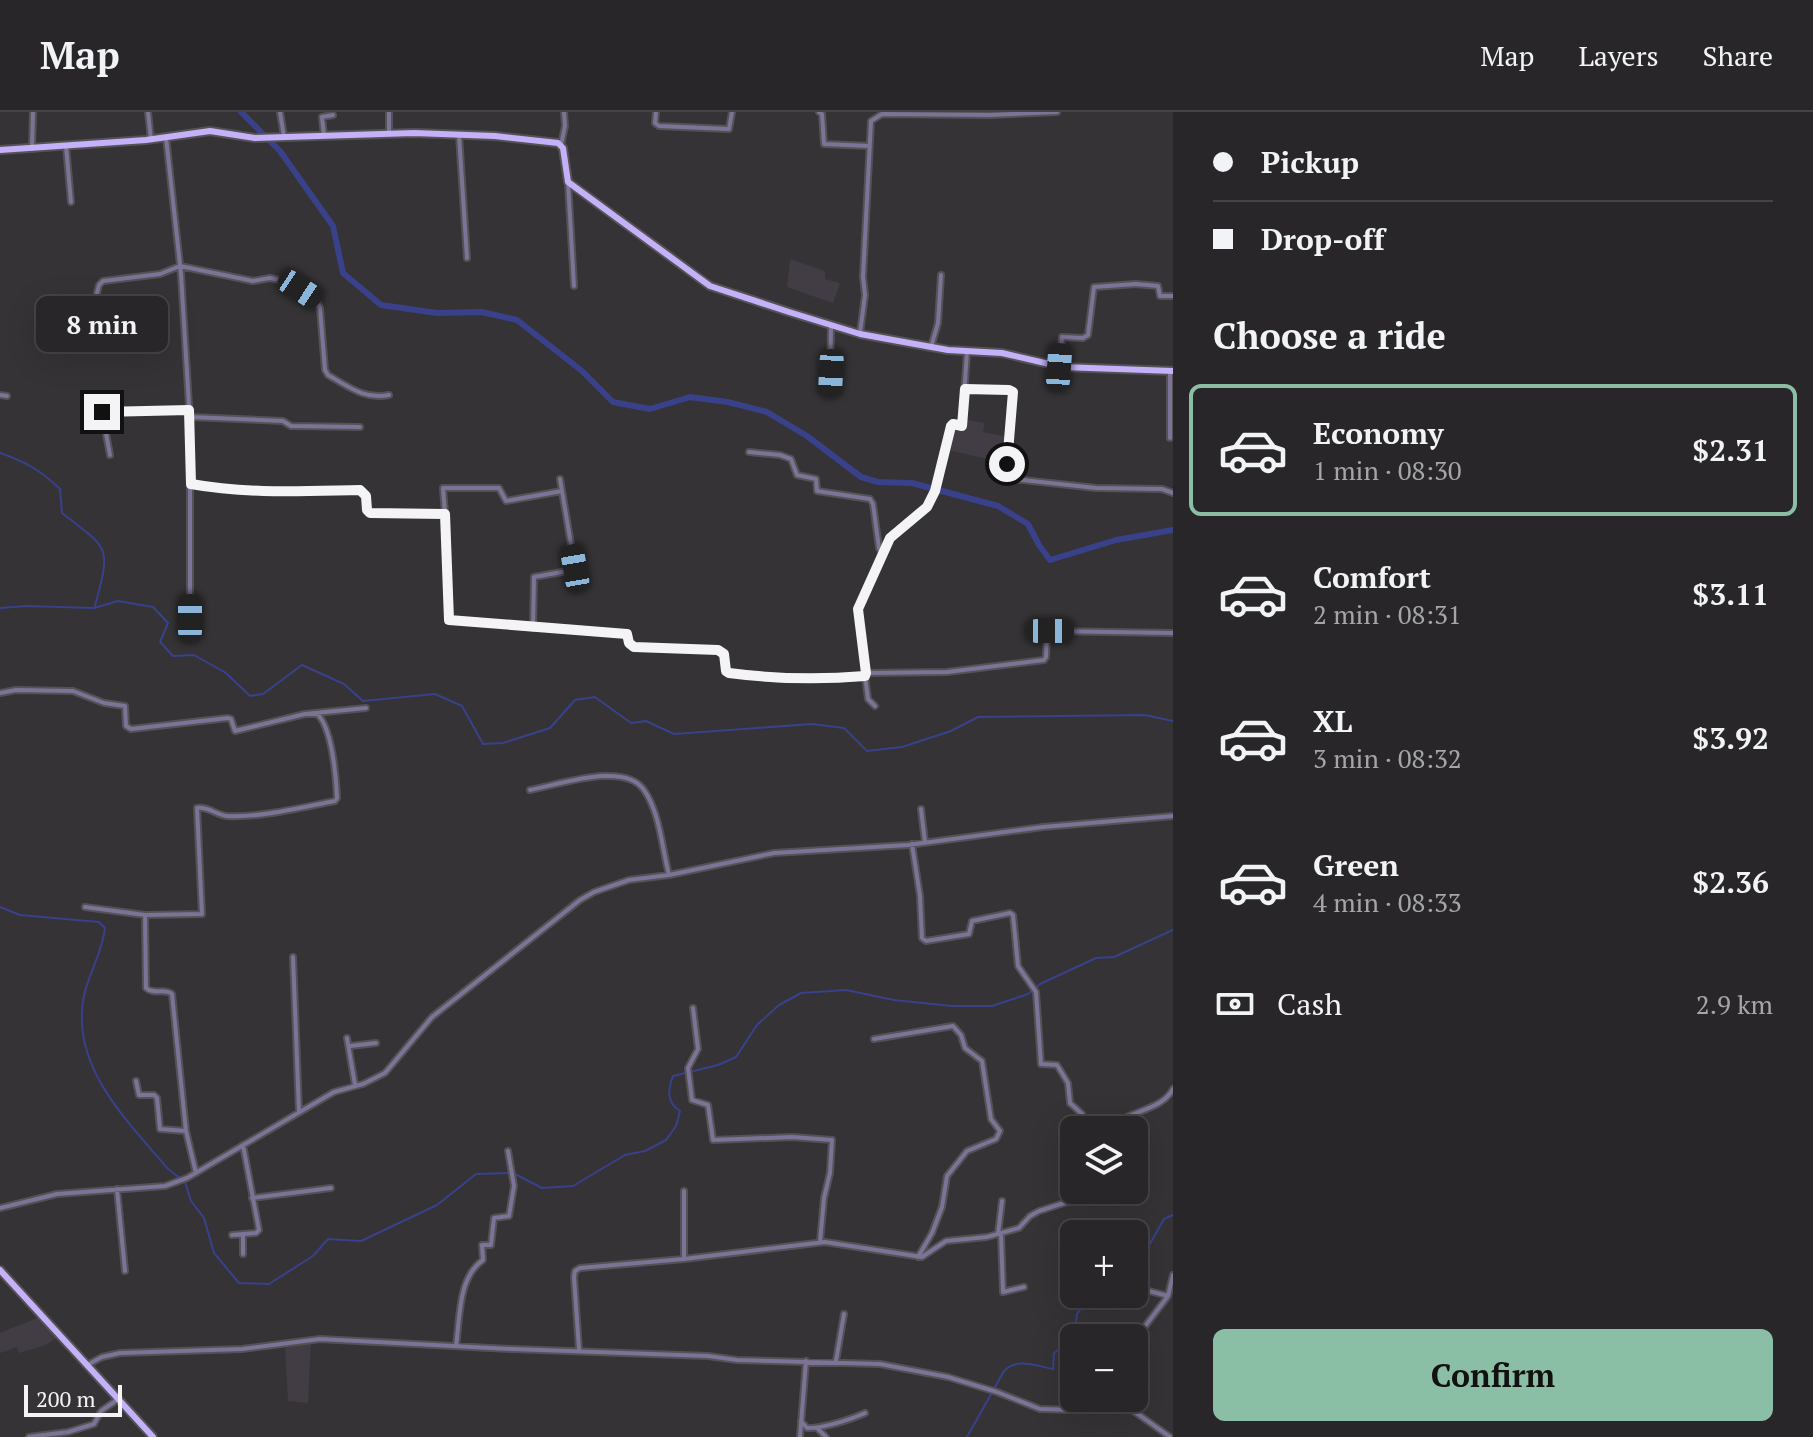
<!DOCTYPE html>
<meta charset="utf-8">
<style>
:root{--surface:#282628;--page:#343234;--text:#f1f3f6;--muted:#a5a5a8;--line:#444345;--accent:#8abfa5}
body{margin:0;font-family:"PT Serif",serif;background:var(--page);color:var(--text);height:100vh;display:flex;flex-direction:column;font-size:30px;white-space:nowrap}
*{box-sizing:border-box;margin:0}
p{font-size:26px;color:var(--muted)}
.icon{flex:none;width:44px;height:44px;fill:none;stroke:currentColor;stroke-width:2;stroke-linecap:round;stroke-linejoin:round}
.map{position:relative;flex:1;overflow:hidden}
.side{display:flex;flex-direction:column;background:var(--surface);width:640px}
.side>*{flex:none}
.guide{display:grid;align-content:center;height:176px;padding:0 40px;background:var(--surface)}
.tools{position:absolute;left:1060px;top:1004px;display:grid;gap:16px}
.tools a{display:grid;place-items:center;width:88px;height:88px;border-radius:12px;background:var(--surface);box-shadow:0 8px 32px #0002,0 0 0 2px var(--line);font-size:40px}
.scale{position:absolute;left:24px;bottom:20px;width:98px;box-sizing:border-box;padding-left:8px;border:4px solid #f4f3f5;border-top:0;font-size:22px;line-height:28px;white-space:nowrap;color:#f4f3f5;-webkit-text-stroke:6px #353335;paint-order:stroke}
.end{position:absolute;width:36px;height:36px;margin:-18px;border:10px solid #f4f3f5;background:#111;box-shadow:0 0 0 4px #111}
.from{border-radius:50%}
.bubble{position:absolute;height:56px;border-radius:12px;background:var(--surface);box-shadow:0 8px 32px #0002,0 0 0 2px var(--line);font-size:26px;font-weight:800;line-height:56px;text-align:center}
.car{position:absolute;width:24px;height:48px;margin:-24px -12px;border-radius:10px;box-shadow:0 0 6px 2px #0007;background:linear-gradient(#222 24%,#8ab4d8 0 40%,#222 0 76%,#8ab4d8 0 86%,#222 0)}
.guide b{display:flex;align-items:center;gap:28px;height:76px;font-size:30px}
.guide b+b{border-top:2px solid var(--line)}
.guide i{width:20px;height:20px;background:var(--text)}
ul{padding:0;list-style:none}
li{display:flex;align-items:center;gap:24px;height:132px;margin:0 16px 12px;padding:0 24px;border:4px solid transparent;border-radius:12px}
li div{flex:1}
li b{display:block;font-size:30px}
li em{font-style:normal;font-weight:800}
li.active{border-color:var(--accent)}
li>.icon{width:72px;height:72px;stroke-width:1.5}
h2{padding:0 40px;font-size:36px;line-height:96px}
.pay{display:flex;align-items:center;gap:20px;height:88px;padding:0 40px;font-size:30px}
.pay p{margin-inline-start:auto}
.cta{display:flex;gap:16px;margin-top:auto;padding:16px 40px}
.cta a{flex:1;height:92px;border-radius:12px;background:var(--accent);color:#111;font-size:32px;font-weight:800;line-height:92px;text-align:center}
header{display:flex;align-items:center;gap:48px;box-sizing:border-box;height:112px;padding:0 40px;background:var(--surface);border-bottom:2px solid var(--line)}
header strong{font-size:38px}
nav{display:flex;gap:44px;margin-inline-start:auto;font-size:28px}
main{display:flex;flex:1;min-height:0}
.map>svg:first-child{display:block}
</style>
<header>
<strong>Map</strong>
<nav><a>Map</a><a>Layers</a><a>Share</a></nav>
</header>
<main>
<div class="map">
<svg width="1173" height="1325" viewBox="0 0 1173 1325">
<rect width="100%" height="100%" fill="#353335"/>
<path fill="#423d44" d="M790,147L825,159V167L840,171L833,191L787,175Z
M967,308L985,311L983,320L1009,325L1005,351L948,338L953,314L965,316Z
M37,1206L57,1226L43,1234L19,1241L17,1235L0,1241V1221Z
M311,1231L308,1291L288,1289L285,1236Z"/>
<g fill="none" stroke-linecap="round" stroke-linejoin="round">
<path stroke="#39418b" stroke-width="2" d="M0,341C26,350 40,358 60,377L62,401C110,438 111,434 95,494
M0,496L26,494L94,496L118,489L153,495L168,511L160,530L173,544L194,543L226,561L250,584L263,582L302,553L344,572L363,589L435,582L462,594L483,632L503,631L550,616L575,588L595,585L631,611L646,609L674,622L812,612L844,616L867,639L902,635L951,619L978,605L1145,603L1173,609
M0,795L20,803L99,810L105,816C102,845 83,869 82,899C78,962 130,1012 168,1057L181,1067
M185,1070L191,1089L204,1106L214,1141L239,1171L269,1172L313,1144L328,1127L361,1129L437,1093L476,1062L513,1061L542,1076L573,1074L625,1043L645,1039L666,1028L676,1014L680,999C666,990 668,978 673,964L718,953L736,945L757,913L779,893L801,881L846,878L894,888L952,894H992L1028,882L1040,872L1096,846L1114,845L1173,818
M1134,1137H1147L1164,1107L1173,1103
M967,1325L1004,1259C1018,1245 1036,1254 1053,1257L1054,1241L1074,1226L1077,1202L1092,1182"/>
<path stroke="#39418b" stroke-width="6" d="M241,0L280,39L333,114L343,161L381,193L437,201L482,200L517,208L582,259L613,290L650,297L690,285L728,290L767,300L807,324L861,365L878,370L912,371L998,394L1028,412L1039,433L1050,448L1116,428L1173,418"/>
<g stroke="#545254" stroke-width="8">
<path id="minor" d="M148,0L151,28
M280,0L284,25
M656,0L655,11L659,14L729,17L732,0
M819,0L822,2L824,32L869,34
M389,22V0
M459,23L467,146
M324,24L322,5L333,3
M166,25L181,162L190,310V506
M561,33L565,14L564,0
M66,34L71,90
M32,37L33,0
M568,70L574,174
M97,181L99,173L103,169L160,162L180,154L253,169L270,166L284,169L316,187L320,196L325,258L328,263C349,275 365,288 389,283
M860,221L865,183L863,165L871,9L882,2L990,3L1057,0
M931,235L938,211L941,163
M1059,255L1062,225L1083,226L1088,223L1094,175L1136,172L1158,174L1160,184H1173
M830,277L831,213
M965,277L1009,278L1013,280L1005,366L1096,376L1162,377L1173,381
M0,283L7,284
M190,305L283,309L291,314L360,315
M1170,326V258
M749,340L780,343L791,347L797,363L816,367L817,379L870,387L873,392L879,436L883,442
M110,343L102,300L189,298
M191,372C246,382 303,379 360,378L366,384L367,398L370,401L445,402L449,508L627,522L629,531L634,535L718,538L724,542L725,555L729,561L779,567L865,564L858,497L890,426L927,395L935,379L952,313L962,314L967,240
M445,402L443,376H499L506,389L562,379
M533,516L534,465L573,458L575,456L560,367
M866,561L947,560L1044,548L1046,545L1047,521L1050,519L1173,521
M865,564L868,587L875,594
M0,581L16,578L73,579L104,591L125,594L126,614L131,617L228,606L231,607L235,619L305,602L366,596
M530,678C558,673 625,649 644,678C660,701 662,736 669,763
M921,697L925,730
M912,732L920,784L922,826L926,829L969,822L972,809L1010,801L1013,803L1018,854L1036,880L1041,952L1057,953L1068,971L1070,991L1082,1002L1090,1018
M85,795L145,803L202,802L197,696C208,694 216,703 227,704C260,706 303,695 335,689L337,686C336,665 332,613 316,601
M145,803L146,876C153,883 165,876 172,882L186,1019L196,1061
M293,845L299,1000
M693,896L698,937L688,956L692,988L708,993L713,1028L792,1025L832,1028L830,1061L824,1086L820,1130
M347,926L355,973
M874,927L953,914L961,923L965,936L982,949L991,1007L1000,1019L996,1027L967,1039L947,1064L942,1095L932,1121L918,1145
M350,934L376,931
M136,969L139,983H154L157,986L160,1017L186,1019
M1109,1018C1125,998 1161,1000 1173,977
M117,1077L125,1159
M252,1086L331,1076
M0,1096L57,1082L165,1074L187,1066L334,980L363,972L385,961L432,905L580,788L594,780L629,768L669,763L774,741L908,733L1043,715L1173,704
M1001,1121L1003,1180L1024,1175
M243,1122V1142
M998,1122L1002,1089
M232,1123L256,1121L259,1118L243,1033
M684,1147V1079
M1134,1175L1168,1184
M456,1234C460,1206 458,1165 483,1148L482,1133H491L494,1106L509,1104L514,1074L508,1039
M579,1237L574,1165L575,1159L580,1156L684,1147L825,1130L922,1145L946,1129L987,1125L1019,1116L1030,1104L1039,1099L1089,1083L1090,1078
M836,1249L844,1202
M87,1253L102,1245L120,1241L242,1237L320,1227L512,1237L708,1244L737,1248L880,1252L948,1265L997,1280L1040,1297L1075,1298L1101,1291L1116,1292L1128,1295L1170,1325
M1134,1270L1143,1217L1168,1184L1173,1163
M801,1309L807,1316C821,1317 852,1307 865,1301
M817,1316L826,1325
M29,1325L68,1320L94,1312L101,1299L117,1288
M800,1325L806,1249"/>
</g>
<g stroke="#545254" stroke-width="10">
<path id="major" d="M0,38L146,28L210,19L255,26L414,21L495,24L558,31L563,36L568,70L710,174L789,200L860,222L948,238L1002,241L1062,255L1173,259
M0,1158L153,1325"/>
</g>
<use href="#minor" stroke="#7c7397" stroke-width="4"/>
<use href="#major" stroke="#c4b1fa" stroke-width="6"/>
</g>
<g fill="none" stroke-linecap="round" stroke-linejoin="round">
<path stroke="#f4f3f5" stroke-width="10" d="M102,300L189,298L191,372C246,382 303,379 360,378L366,384L367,398L370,401L445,402L449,508L627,522L629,531L634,535L718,538L724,542L726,559L729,561C775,567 818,568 865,564L866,561L858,497L890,426L927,395L935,379L951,314L953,312L962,314L965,277L1009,278L1013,280L1007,352"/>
</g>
</svg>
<div class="tools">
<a><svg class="icon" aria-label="layers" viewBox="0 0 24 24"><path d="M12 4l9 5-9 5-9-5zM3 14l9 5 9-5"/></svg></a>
<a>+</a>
<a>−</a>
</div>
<div class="scale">200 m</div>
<i class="end from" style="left:1007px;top:352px"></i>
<i class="end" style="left:102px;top:300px"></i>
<div class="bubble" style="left:36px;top:184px;width:132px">8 min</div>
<i class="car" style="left:300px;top:177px;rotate:123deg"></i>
<i class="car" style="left:1059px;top:255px;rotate:4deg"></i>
<i class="car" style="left:831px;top:261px;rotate:183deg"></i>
<i class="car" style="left:575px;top:456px;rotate:350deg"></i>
<i class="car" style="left:190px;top:506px;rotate:0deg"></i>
<i class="car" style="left:1050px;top:519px;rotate:90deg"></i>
</div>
<section class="side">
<div class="guide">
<b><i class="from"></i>Pickup</b>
<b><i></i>Drop-off</b>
</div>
<h2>Choose a ride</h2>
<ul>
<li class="active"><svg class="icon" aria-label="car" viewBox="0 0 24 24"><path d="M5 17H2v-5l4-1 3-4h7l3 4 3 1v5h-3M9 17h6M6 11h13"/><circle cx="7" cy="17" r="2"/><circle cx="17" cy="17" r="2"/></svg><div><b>Economy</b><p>1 min · 08:30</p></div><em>$2.31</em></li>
<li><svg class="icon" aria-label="car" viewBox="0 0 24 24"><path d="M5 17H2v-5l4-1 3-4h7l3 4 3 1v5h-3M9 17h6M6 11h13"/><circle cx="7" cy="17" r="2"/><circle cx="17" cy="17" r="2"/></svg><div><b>Comfort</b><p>2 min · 08:31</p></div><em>$3.11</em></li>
<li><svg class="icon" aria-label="car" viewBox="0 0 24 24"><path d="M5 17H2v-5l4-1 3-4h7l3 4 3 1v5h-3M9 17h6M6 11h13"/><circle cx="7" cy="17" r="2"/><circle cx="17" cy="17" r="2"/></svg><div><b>XL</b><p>3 min · 08:32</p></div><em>$3.92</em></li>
<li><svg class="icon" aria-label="car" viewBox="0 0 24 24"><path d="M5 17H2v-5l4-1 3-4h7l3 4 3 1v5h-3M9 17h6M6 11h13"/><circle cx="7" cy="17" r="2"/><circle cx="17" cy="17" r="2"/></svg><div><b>Green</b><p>4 min · 08:33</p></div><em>$2.36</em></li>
</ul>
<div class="pay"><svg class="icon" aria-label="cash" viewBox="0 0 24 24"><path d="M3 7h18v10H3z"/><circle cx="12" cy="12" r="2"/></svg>Cash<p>2.9 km</p></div>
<div class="cta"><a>Confirm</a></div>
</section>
</main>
